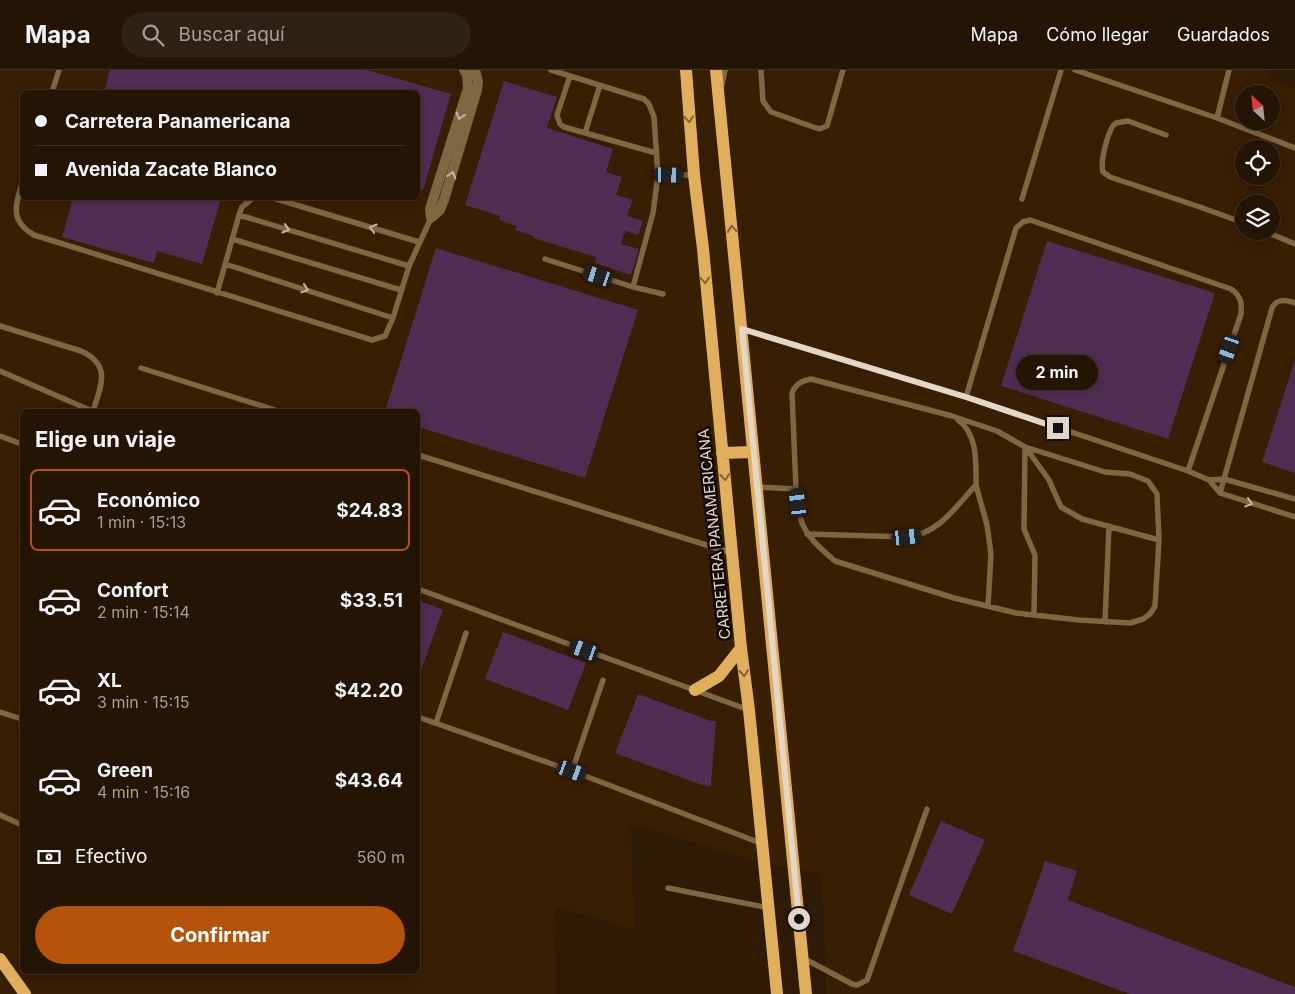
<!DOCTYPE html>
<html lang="es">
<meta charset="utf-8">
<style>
:root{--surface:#231404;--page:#2f2113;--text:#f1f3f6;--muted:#a39e9a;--line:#403326;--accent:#b45309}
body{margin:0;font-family:Inter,sans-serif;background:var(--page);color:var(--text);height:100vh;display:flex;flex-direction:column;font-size:19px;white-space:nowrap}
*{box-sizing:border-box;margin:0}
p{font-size:16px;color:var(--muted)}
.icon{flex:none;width:28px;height:28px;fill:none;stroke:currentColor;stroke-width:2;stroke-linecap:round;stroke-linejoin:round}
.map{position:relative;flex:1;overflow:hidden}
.side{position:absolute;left:20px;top:339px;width:400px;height:565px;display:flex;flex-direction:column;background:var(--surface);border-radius:8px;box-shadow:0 2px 12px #0003,0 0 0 1px var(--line)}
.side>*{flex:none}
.top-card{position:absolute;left:20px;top:20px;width:400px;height:110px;border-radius:8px;box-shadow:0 2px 12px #0003,0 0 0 1px var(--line);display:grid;align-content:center;height:110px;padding:0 15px;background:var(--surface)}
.needle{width:32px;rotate:333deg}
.buttons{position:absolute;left:1235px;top:15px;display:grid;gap:10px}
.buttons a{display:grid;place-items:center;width:45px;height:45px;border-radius:50%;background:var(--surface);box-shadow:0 2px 12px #0003,0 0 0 1px var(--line);font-size:25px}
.end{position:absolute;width:22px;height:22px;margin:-11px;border:6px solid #e4d5c9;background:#111;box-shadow:0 0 0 2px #111}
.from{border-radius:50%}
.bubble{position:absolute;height:35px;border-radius:18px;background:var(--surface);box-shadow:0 2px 12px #0003,0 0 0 1px var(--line);font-size:16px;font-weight:700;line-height:35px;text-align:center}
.car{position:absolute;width:15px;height:30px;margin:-15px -8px;border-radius:6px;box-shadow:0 0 4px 1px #0007;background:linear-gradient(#222 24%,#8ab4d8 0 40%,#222 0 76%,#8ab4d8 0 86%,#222 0)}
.top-card b{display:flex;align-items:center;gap:18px;height:48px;font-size:19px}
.top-card b+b{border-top:1px solid var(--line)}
.top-card i{width:12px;height:12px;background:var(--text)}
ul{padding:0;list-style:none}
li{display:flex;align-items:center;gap:15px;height:82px;margin:0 10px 8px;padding:0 5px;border:2px solid transparent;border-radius:8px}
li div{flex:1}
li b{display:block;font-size:19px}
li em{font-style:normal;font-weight:700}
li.selected{border-color:var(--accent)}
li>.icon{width:45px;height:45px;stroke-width:1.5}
h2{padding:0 15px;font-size:22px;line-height:60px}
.pay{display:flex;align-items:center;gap:12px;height:55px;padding:0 15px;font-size:19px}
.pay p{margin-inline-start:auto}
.cta{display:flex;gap:10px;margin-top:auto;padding:10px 15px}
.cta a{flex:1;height:58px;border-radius:30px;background:var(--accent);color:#fff;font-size:20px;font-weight:700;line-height:58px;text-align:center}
header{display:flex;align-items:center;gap:30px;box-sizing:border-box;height:70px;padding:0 25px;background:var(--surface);border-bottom:1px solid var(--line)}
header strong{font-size:24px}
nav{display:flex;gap:28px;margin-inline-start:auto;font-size:18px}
.search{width:350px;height:45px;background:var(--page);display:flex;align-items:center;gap:12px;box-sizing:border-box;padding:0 18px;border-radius:28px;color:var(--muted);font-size:19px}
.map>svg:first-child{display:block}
</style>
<header>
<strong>Mapa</strong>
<div class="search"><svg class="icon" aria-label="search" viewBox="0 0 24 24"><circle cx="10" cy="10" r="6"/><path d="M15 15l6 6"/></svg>Buscar aquí</div>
<nav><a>Mapa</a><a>Cómo llegar</a><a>Guardados</a></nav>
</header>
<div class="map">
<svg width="1295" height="924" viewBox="0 0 1295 924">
<rect width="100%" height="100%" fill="#2f1a05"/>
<path fill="#381e03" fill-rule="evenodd" d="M0,0H1269L1267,10L1295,18V924H826L822,804L751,790L631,754L634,859L555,837L556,924H0ZM22,22H418V128H22ZM1244,24H1271V51H1244ZM1244,79H1271V106H1244ZM1244,134H1271V161H1244ZM22,341H418V901H22Z"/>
<path fill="#502d53" d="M110,0H367L451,24L423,120L418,119V22H104Z
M504,11L557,27L547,58L613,79L606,102L622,107L616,125L633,130L627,146L643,151L638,165L625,161L621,174L639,179L631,205L595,193L596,187L533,168L534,166L515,160L517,156L499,150L500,146L465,135Z
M73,128H221L202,194L157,181L154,193L62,167Z
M1047,171L1215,223L1168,369L1001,316Z
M436,178L638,240L585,408L418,357V341H385Z
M1295,290V403L1262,392Z
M418,530L443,540L418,608Z
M503,562L586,593L568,640L485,609Z
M638,624L711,651H716L711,716L702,715L615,683Z
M941,751L985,770L952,844L909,825Z
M1045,791L1077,801L1068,830L1295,917V924H1130L1013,881Z"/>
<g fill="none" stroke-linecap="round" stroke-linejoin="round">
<path stroke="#7f6741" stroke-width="5.5" d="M551,0L644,29L649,34L654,47L658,105L653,143L633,217
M761,0L763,31L771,42L819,59L827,56L843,0
M1075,0L1217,48L1295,78
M570,6L557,45L560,54L564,57L656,83
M722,15L725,0
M52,22L59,0
M1217,48L1229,0
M585,63L600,15
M1166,65L1128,51L1116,53C1108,58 1100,92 1103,102L1110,107L1200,137L1244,153
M658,105H693
M22,114C15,136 10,151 34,165L372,270L385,266L393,248L409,196L431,148
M273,128L419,172
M1022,129L1061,0
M239,145L409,196
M1264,161L1295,174
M232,169L401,220
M545,189L633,217L663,224
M225,194L393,248
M217,223L239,145L242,137L253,128
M0,256L81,281C112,295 101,316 93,341
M742,259L966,327L1188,401L1209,410L1224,409L1295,429
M141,298L278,341
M0,301L92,341
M966,327L1016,158L1023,152L1030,150L1231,219C1241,226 1242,233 1241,244L1188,401
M0,366L22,374
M1025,377L1024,459L1035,485L1034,545
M1026,378L1049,410L1061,437L1082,449L1159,470
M418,385L732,483
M1209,410L1220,423L1295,447
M976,415L987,455L991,484L988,536
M757,417L796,419C797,428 797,438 800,447C805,466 821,479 835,491L954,528L1016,543L1079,550L1130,553L1143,549L1150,544L1155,536L1159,470L1157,424L1148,411L1130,404L1105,402L1025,377L997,361L952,346L811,309C802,311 796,313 792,323L796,419
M1220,423L1272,238C1277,228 1286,230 1295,233
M807,464L907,467C939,464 955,437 976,415C976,393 978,364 958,350
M418,519L749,640
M1105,552L1109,456
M0,642L22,649
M418,647L572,701L763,774
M436,653L466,563
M572,701L603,610
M0,745L22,755
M668,818L769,838
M803,888L852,914L857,915L867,910L927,739"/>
<path stroke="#7f6741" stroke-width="10" d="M431,148L440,140L444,130L477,20L478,11L475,0
M431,148L430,139L468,18L467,5L464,0"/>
<path stroke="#e1af5c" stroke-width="12" d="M686,0L694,105L703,179L741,578L749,640L777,924
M716,0L806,924
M722,383L753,382
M695,620L719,606L741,578
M0,889L25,924"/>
</g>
<defs><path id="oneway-chevron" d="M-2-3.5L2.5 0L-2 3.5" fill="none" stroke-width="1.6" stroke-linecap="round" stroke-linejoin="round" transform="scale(1.25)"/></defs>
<g stroke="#c6b4a0">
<use href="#oneway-chevron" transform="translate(460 46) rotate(107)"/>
<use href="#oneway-chevron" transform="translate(452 105) rotate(-73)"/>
<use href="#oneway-chevron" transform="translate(373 158) rotate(-163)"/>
<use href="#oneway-chevron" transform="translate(286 159) rotate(17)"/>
<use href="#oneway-chevron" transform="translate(305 219) rotate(18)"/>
<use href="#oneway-chevron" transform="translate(1249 433) rotate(18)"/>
</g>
<g stroke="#836334">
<use href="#oneway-chevron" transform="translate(689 49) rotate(86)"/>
<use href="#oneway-chevron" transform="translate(732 159) rotate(-95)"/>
<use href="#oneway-chevron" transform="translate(705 210) rotate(86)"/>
<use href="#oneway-chevron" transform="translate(725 407) rotate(84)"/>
<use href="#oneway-chevron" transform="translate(744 603) rotate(83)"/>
</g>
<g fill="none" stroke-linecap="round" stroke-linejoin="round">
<path stroke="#e4d5c9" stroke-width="6" d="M799,849L742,259L966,327L1058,358"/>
</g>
<g text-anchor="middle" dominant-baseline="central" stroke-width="5" stroke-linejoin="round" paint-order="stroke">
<g font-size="15" fill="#e4d5c9" stroke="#100702">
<text transform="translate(714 464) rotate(-96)">CARRETERA PANAMERICANA</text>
</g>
</g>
</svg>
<div class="buttons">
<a><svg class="needle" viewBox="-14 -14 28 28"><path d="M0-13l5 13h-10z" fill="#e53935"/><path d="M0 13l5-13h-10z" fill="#a39e9a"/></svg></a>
<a><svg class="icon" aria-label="locate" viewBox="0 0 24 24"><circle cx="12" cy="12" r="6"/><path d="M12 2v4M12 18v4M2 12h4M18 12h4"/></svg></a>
<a><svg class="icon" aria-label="layers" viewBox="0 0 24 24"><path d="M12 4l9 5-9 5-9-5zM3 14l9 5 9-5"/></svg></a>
</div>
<i class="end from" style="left:799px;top:849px"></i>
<i class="end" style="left:1058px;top:358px"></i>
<div class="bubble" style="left:1016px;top:285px;width:82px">2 min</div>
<i class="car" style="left:669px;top:105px;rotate:91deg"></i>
<i class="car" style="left:598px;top:206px;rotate:288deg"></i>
<i class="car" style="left:1229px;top:279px;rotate:199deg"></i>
<i class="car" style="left:798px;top:433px;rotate:353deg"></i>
<i class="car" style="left:907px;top:467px;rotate:84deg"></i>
<i class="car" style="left:584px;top:580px;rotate:290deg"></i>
<i class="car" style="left:572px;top:701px;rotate:110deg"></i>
<div class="top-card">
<b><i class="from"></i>Carretera Panamericana</b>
<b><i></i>Avenida Zacate Blanco</b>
</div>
<section class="side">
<h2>Elige un viaje</h2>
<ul>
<li class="selected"><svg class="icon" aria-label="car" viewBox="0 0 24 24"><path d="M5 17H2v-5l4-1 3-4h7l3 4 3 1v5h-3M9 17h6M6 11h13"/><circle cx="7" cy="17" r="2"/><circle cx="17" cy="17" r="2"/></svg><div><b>Económico</b><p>1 min · 15:13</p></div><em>$24.83</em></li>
<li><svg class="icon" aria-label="car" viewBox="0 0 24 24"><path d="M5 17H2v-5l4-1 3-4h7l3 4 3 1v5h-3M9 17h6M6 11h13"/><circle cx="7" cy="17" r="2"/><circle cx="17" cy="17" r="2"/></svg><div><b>Confort</b><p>2 min · 15:14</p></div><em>$33.51</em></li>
<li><svg class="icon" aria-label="car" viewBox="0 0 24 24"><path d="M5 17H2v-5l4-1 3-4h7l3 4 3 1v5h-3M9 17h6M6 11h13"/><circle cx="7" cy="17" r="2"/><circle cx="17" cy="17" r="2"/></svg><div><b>XL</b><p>3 min · 15:15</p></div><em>$42.20</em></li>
<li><svg class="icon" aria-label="car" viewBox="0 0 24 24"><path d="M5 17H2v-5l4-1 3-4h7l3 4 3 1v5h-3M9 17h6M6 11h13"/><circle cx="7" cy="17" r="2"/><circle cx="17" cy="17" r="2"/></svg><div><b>Green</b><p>4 min · 15:16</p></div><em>$43.64</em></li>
</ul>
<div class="pay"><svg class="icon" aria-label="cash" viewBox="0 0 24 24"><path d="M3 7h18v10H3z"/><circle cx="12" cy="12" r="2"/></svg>Efectivo<p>560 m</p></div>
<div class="cta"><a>Confirmar</a></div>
</section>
</div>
